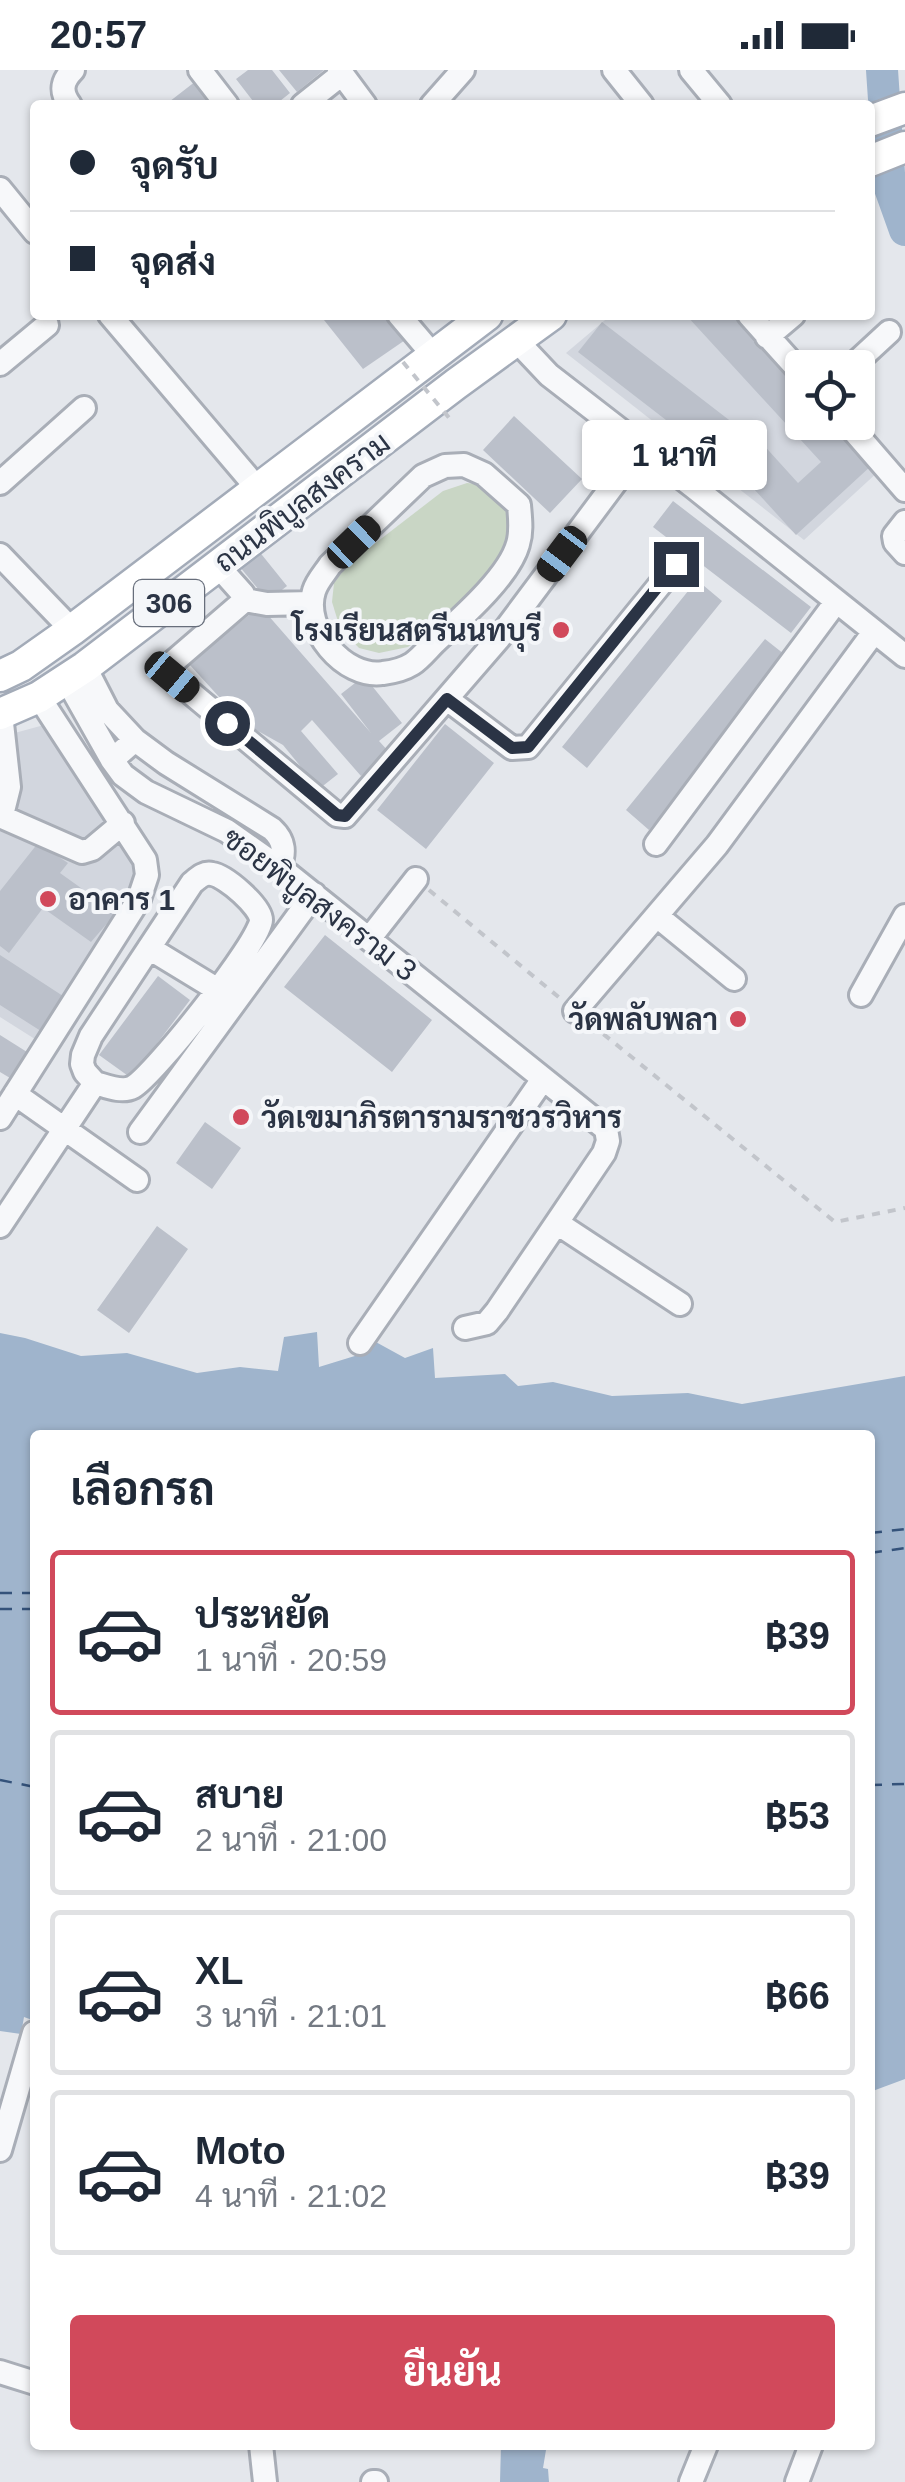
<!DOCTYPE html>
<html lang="th">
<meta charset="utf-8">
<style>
:root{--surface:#fff;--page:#f2f2f3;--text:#1f2937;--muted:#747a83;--line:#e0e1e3;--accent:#d1495b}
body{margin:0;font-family:Arial,Sarabun,sans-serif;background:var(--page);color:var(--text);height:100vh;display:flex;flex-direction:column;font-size:38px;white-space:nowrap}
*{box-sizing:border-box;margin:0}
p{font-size:32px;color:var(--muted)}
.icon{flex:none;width:55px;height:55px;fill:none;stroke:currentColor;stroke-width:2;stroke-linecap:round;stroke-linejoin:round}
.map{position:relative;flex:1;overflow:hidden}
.side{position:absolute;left:30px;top:1360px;width:845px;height:1020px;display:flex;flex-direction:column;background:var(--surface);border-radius:10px;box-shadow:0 2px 8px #0004}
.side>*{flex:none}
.top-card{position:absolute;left:30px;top:30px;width:845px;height:220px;border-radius:10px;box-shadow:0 2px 8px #0004;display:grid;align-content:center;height:220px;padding:0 40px;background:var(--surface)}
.fabs{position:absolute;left:785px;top:280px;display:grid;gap:20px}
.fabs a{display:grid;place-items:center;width:90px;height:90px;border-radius:10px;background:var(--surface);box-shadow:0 2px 8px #0004;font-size:50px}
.end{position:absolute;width:45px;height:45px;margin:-22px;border:12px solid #2b3445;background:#fff;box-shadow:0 0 0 5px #fff}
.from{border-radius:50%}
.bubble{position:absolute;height:70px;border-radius:10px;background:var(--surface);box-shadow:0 2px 8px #0004;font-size:32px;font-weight:700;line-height:70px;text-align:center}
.car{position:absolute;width:30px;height:60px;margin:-30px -15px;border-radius:12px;box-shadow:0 0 8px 2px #0007;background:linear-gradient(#222 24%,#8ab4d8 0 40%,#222 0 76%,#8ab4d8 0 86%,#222 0)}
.top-card b{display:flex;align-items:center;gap:35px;height:95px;font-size:38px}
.top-card b+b{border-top:2px solid var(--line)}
.top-card i{width:25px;height:25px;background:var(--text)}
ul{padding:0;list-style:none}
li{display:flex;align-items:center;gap:30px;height:165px;margin:0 20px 15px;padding:0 20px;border:5px solid var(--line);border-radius:10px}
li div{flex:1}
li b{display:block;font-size:38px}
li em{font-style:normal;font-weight:700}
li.on{border-color:var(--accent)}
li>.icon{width:90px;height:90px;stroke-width:1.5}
h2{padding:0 40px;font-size:45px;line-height:120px}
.primary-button{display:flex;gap:20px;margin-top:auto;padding:20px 40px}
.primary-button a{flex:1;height:115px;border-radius:10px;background:var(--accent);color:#fff;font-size:40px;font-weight:700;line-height:115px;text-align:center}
.status{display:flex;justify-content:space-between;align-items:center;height:70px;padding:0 50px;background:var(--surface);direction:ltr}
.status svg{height:28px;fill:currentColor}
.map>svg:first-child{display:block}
</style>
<div class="status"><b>20:57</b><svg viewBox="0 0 49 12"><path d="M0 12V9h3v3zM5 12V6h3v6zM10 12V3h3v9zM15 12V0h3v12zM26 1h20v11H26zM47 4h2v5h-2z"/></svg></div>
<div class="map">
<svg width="905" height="2412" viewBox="0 0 905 2412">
<rect width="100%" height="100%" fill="#e4e7ec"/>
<path fill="#d2d6de" d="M611,245H741L802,313V352L837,353L880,400L804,470L566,283Z
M44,655L139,801L133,828L38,971L0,947V667Z"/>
<path fill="#c9d6c5" d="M467,413L486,415L520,440L507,499L408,577L379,583L359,578L340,558L332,532L334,513L347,495L443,421Z"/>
<path fill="#9fb4cc" d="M317,1262L319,1297L358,1285L374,1271L405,1288L433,1278L435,1308L505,1304L518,1316L553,1312L612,1326L688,1323L742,1334L905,1306V2009L870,2022V1365H35V1951L24,1947L21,1964L0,1961V1263L25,1268L81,1286L127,1283L197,1303L240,1297L278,1301L284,1267Z
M501,2375H541V2379L546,2380L543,2398L548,2399L549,2412H500Z"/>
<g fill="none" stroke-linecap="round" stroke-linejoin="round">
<path stroke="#9fb4cc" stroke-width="32" d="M882,0L890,118L905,160"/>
<path stroke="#34527a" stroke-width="2.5" stroke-dasharray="12 10" stroke-linecap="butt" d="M870,1463L905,1459
M870,1483L905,1478
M0,1523H35
M0,1539H35
M0,1710L35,1717
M870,1715L905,1714"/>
</g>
<path fill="#bbc0ca" d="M248,0H272L290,23L275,35H256L236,9Z
M279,0H324L297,22Z
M196,11L216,35H165Z
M320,245H394L411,266L363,299Z
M686,245H735L802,318V352H834L872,395L796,465L733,396L760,371L798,413L821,392Z
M602,252L733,353L710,384L578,282Z
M514,346L582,409L550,443L483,380Z
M673,431L811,537L791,563L653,457Z
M254,475L287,516L268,531L235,491Z
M697,510L722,531L587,698L562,677Z
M260,536L371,663L341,624L364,606L402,653L379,671L389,682L361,706L312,650L301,661L338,704L319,719L283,675L242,652L189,594Z
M765,569L789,588L649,760L626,740Z
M445,654L494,693L426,779L377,740Z
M38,773L68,793L60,803L116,843L91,872L43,838L9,883L0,876V821Z
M325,865L432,950L392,1002L284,917Z
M0,885L63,926L44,963L0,935Z
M158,906L190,930L131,1008L99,985Z
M0,965L27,982L10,1008L0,1002Z
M205,1052L241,1078L212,1119L176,1093Z
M157,1156L188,1179L129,1263L97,1240Z"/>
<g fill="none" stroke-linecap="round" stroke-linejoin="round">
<g stroke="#a9aeb7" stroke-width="28">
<path id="minor" d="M200,0L227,35
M339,0L365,35
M614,0L642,35
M691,0L720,35
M70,35C60,22 62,11 73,0
M303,35L342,4
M432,35L463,0
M0,119L35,162
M110,245L257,418
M399,245L433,285
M749,245L802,304
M767,267L793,245
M516,270L549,305L695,418L905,586
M0,294L47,255
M850,298L889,262
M846,352L905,420
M464,395L484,404L519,435C520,448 522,461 518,474C509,507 460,549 434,573C427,580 420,589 412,594C404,599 392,602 383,603C344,609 302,558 314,521C317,511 325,503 330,495L423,406L445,396Z
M0,413L84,338
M905,452L894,466L895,472L905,483
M0,485L72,560
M218,496L243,524L245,530L173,592L168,598L167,603L337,745L345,746L499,568L641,378
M245,530L267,534L312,533
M85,597L107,640L135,670
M67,610L112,690L123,705L146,722L227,761L288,804L606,1059L608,1071L604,1083L497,1241L487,1253L465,1258
M447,629L512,678L528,677L676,495
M1,644L9,717L2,745
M112,690L135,670L166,693L272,759C285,771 285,783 279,798
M0,746L82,782L92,779L123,753
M656,774L836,532
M657,846L734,909
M369,869L416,809
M149,878L218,920
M861,925L905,846
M575,941L717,775L874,562
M15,1024L137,1110
M0,1048L139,829L147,805L145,790L39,627
M140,1062L314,824
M557,1153L680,1234
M0,1156L95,1013L85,1002L82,994L83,985L91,966L192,813C198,808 204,802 212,804C226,806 261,837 261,850C261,871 154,1005 133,1017C122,1023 106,1016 95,1013
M360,1273L543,1009
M0,2080L34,1963
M0,2302L35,2313
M261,2375L265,2412
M373,2412H376
M691,2412L706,2375
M797,2412L811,2375"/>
</g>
<g stroke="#a3abb8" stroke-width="35">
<path id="major" d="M870,51L905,38
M870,91L905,77
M0,606L21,596L72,560L487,245
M0,644L39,627L85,597L456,314L551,245"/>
</g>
<path stroke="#c2c5cb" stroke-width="4" stroke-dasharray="8 8" stroke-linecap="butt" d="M429,820L561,929
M591,954L835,1152L905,1138"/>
<use href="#minor" stroke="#f7f8fa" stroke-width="22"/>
<use href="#major" stroke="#fff" stroke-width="30"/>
<path stroke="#c2c5cb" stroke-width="4" stroke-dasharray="8 8" stroke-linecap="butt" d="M403,292L450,349"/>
</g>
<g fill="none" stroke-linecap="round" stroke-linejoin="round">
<path stroke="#2b3445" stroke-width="12" d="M227,653L337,745L345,746L447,629L512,678L528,677L676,494"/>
</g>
<g fill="#d1495b" stroke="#f4f6f9" stroke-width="4">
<circle cx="561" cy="560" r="10"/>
<circle cx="48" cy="829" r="10"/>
<circle cx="738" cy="949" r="10"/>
<circle cx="241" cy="1047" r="10"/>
</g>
<g text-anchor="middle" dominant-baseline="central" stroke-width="8" stroke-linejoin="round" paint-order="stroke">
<rect fill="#f4f6f9" stroke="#676e7b" stroke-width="2.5" x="134" y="510" width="70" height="46" rx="8"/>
<g font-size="28" font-weight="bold" fill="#2b3445">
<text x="169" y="533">306</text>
</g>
<g font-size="30" fill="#2b3445" stroke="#f4f6f9">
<text transform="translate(302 432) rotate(-37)">ถนนพิบูลสงคราม</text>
<text transform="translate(320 834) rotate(37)">ซอยพิบูลสงคราม 3</text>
</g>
<g font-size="30" font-weight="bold" fill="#2b3445" stroke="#f4f6f9" text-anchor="end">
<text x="541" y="560">โรงเรียนสตรีนนทบุรี</text>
<text x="68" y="829" text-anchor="start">อาคาร 1</text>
<text x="718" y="949">วัดพลับพลา</text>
<text x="261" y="1047" text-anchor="start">วัดเขมาภิรตารามราชวรวิหาร</text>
</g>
</g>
</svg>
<div class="fabs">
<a><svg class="icon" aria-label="locate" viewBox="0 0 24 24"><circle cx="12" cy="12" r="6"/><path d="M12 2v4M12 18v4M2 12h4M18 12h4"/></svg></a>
</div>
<i class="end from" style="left:227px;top:653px"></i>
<i class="end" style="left:676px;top:494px"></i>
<div class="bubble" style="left:582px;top:350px;width:185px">1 นาที</div>
<i class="car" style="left:354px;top:472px;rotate:46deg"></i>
<i class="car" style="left:562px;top:484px;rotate:217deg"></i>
<i class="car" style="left:172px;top:607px;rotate:130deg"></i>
<div class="top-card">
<b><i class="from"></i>จุดรับ</b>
<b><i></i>จุดส่ง</b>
</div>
<section class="side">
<h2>เลือกรถ</h2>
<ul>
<li class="on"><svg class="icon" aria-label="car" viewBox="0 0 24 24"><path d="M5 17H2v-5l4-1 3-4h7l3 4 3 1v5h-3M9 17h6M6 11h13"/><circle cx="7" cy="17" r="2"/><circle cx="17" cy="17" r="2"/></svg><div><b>ประหยัด</b><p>1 นาที · 20:59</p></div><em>฿39</em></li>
<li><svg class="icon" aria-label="car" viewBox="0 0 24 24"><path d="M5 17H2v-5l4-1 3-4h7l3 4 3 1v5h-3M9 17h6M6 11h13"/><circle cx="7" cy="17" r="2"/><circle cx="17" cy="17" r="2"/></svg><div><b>สบาย</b><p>2 นาที · 21:00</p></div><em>฿53</em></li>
<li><svg class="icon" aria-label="car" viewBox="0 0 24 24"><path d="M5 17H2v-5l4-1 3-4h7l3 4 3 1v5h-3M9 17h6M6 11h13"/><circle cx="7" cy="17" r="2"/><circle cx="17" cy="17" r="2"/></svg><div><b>XL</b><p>3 นาที · 21:01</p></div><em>฿66</em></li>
<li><svg class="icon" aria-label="car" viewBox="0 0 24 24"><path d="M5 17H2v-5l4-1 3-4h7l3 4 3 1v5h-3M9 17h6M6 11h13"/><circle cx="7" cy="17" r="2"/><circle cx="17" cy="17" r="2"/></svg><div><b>Moto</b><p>4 นาที · 21:02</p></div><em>฿39</em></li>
</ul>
<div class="primary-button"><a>ยืนยัน</a></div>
</section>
</div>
